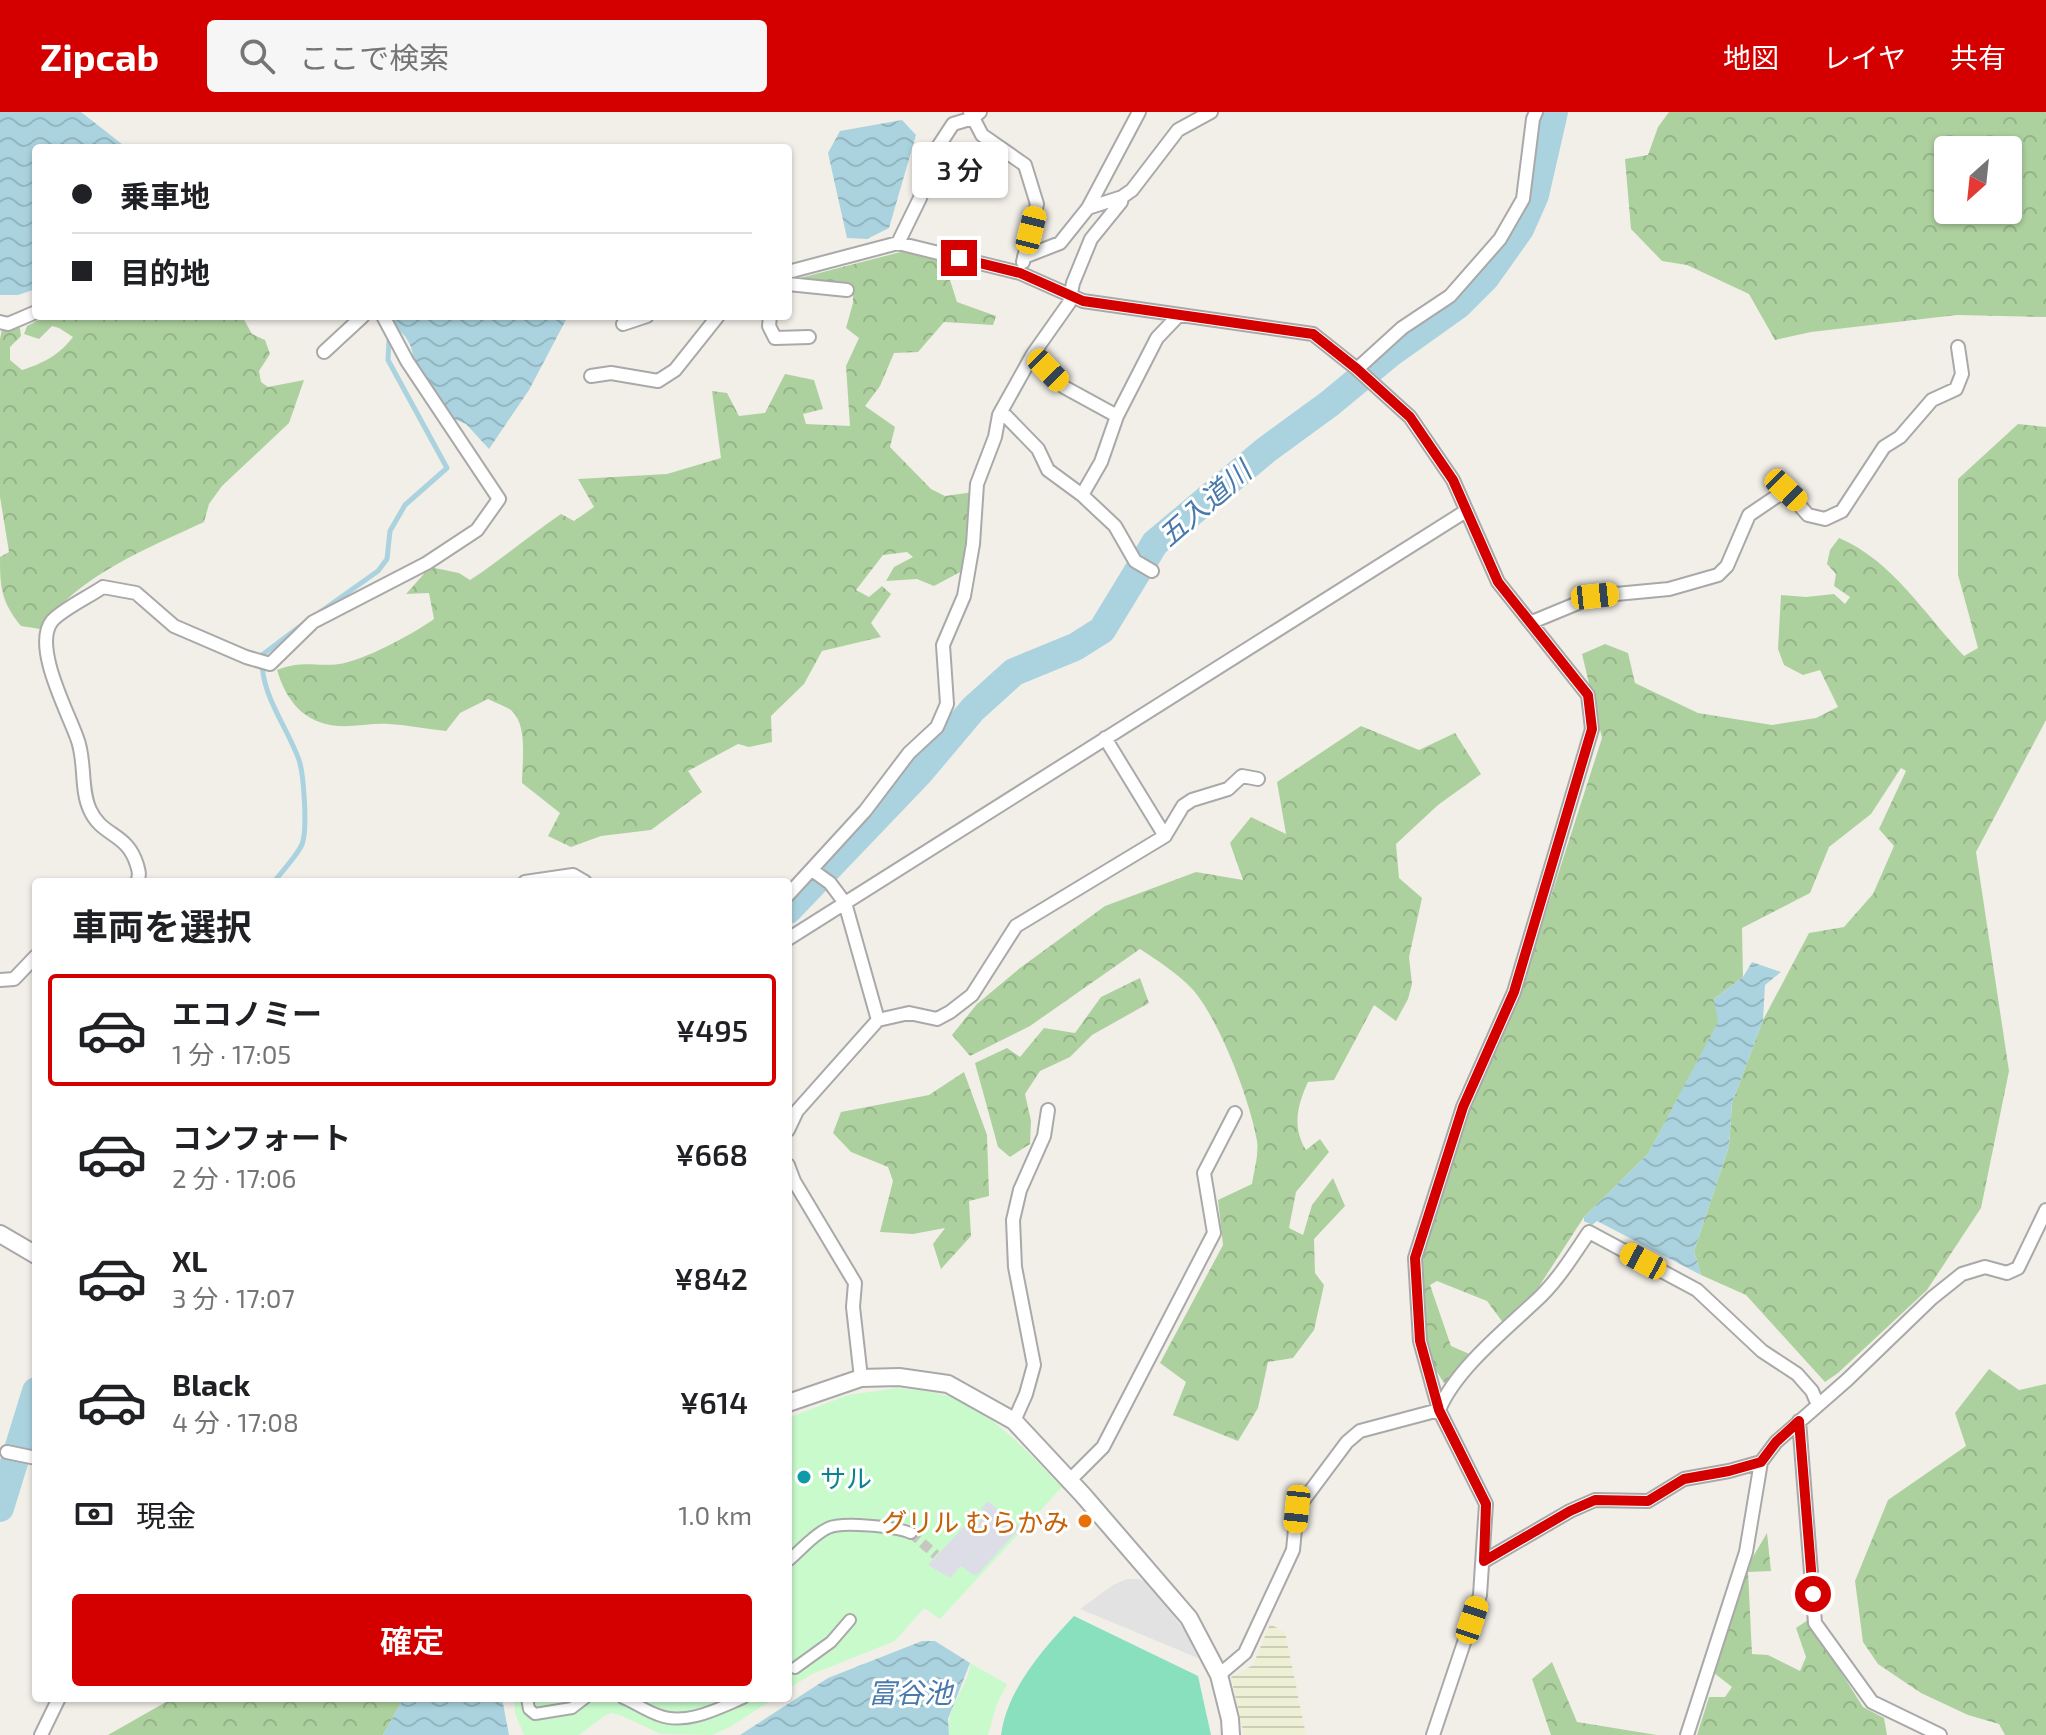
<!DOCTYPE html>
<html lang="ja">
<meta charset="utf-8">
<style>
:root{--surface:#fff;--page:#f6f6f6;--text:#202124;--muted:#757577;--line:#e0e0e0;--accent:#d40000}
body{margin:0;font-family:"Exo 2","Noto Sans JP",sans-serif;background:var(--page);color:var(--text);height:100vh;display:flex;flex-direction:column;font-size:30px;white-space:nowrap}
*{box-sizing:border-box;margin:0}
p{font-size:26px;color:var(--muted)}
.icon{flex:none;width:44px;height:44px;fill:none;stroke:currentColor;stroke-width:2;stroke-linecap:round;stroke-linejoin:round}
.map{position:relative;flex:1;overflow:hidden}
.side{position:absolute;left:32px;top:766px;width:760px;height:824px;display:flex;flex-direction:column;background:var(--surface);border-radius:8px;box-shadow:0 2px 6px #0004}
.side>*{flex:none}
.top-card{position:absolute;left:32px;top:32px;width:760px;height:176px;border-radius:8px;box-shadow:0 2px 6px #0004;display:grid;align-content:center;height:176px;padding:0 40px;background:var(--surface)}
.needle{width:52px;rotate:207deg}
.controls{position:absolute;left:1934px;top:24px;display:grid;gap:16px}
.controls a{display:grid;place-items:center;width:88px;height:88px;border-radius:8px;background:var(--surface);box-shadow:0 2px 6px #0004;font-size:40px}
.end{position:absolute;width:36px;height:36px;margin:-18px;border:10px solid #d40000;background:#fff;box-shadow:0 0 0 4px #fff}
.from{border-radius:50%}
.bubble{position:absolute;height:56px;border-radius:8px;background:var(--surface);box-shadow:0 2px 6px #0004;font-size:26px;font-weight:600;line-height:56px;text-align:center}
.car{position:absolute;width:24px;height:48px;margin:-24px -12px;border-radius:10px;box-shadow:0 0 6px 2px #0007;background:linear-gradient(#f5c518 24%,#345 0 40%,#f5c518 0 76%,#345 0 86%,#f5c518 0)}
.top-card b{display:flex;align-items:center;gap:28px;height:76px;font-size:30px}
.top-card b+b{border-top:2px solid var(--line)}
.top-card i{width:20px;height:20px;background:var(--text)}
ul{padding:0;list-style:none}
li{display:flex;align-items:center;gap:24px;height:112px;margin:0 16px 12px;padding:0 24px;border:4px solid transparent;border-radius:8px}
li div{flex:1}
li b{display:block;font-size:30px}
li em{font-style:normal;font-weight:600}
li.on{border-color:var(--accent)}
li>.icon{width:72px;height:72px;stroke-width:1.5}
h2{padding:0 40px;font-size:36px;line-height:96px}
.pay{display:flex;align-items:center;gap:20px;height:88px;padding:0 40px;font-size:30px}
.pay p{margin-inline-start:auto}
.button{display:flex;gap:16px;margin-top:auto;padding:16px 40px}
.button a{flex:1;height:92px;border-radius:8px;background:var(--accent);color:#fff;font-size:32px;font-weight:600;line-height:92px;text-align:center}
header{display:flex;align-items:center;gap:48px;box-sizing:border-box;height:112px;padding:0 40px;background:var(--accent);color:#fff}
header strong{font-size:38px}
nav{display:flex;gap:44px;margin-inline-start:auto;font-size:28px}
.search{width:560px;height:72px;background:var(--page);display:flex;align-items:center;gap:20px;box-sizing:border-box;padding:0 28px;border-radius:8px;color:var(--muted);font-size:30px}
.map>svg:first-child{display:block}
</style>
<header>
<strong>Zipcab</strong>
<div class="search"><svg class="icon" aria-label="search" viewBox="0 0 24 24"><circle cx="10" cy="10" r="6"/><path d="M15 15l6 6"/></svg>ここで検索</div>
<nav><a>地図</a><a>レイヤ</a><a>共有</a></nav>
</header>
<div class="map">
<svg width="2046" height="1623" viewBox="0 0 2046 1623">
<defs>
<pattern id="farmland-rules" width="6" height="5" patternUnits="userSpaceOnUse" patternTransform="scale(2)"><rect width="6" height="5" fill="#eef0d5"/><path d="M0 2.5h6" fill="none" stroke="#ccceb7"/></pattern>
<pattern id="forest-crowns" width="20" height="18" patternUnits="userSpaceOnUse" patternTransform="scale(2)"><rect width="20" height="18" fill="#add19e"/><path d="M2 6a3 3 0 1 1 6 0M12 15a3 3 0 1 1 6 0" fill="none" stroke="#95b388"/></pattern>
<pattern id="water-waves" width="16" height="10" patternUnits="userSpaceOnUse" patternTransform="scale(2)"><rect width="16" height="10" fill="#aad3df"/><path d="M0 5q4-4 8 0t8 0" fill="none" stroke="#92b5bf"/></pattern>
</defs>
<rect width="100%" height="100%" fill="#f2efe9"/>
<path fill="url(#farmland-rules)" d="M1270,1512L1285,1520L1306,1623H1244L1231,1565L1253,1553Z"/>
<path fill="url(#forest-crowns)" fill-rule="evenodd" d="M1669,0H2046V205L1957,203L1811,220L1775,228L1749,182L1687,153L1662,149L1631,117L1625,47L1648,43L1658,15ZM1948,38H2008V98H1948Z
M916,136L942,143L957,190L996,204L993,213L944,210L918,240L894,241L880,274L865,294L895,315L890,335L931,377L945,384L974,380L964,458L934,474L917,467L886,469L894,455L913,445L907,440L883,443L856,478L869,485L882,474L891,482L871,511L881,525L822,539L804,572L771,604L772,630L749,635L738,632L688,659L702,680L651,718L601,724L571,735L548,724L560,701L522,671C522,651 528,614 512,599C506,594 495,591 488,587L460,601L446,619C427,617 408,613 389,612C372,611 355,615 338,614C303,611 286,588 277,558C304,548 314,555 339,552C363,549 413,522 434,507L429,481L406,482L430,455L459,461L470,468C502,447 530,423 561,402L574,409L594,395L578,367L667,362L721,346L712,279L727,281L739,304L765,301L785,262L814,268L823,297L803,302L806,312L850,314L846,254L859,226L846,216L853,191V173L796,167Z
M46,204H242L252,222L265,228L270,242L259,259L261,270L268,275L304,268L289,311L222,374L209,392L204,410C146,437 79,463 40,517L21,514C1,489 0,476 0,445L9,440L0,385V227L2,217L20,216L21,224L10,235V248L22,258C44,251 59,243 73,225L59,216L52,214L39,227L24,222L27,214Z
M2018,312L2046,315V608L1976,740L2009,959L1981,1096L1927,1178L1838,1261L1825,1270L1746,1183L1701,1163L1694,1139L1729,1034L1732,991L1763,908L1809,821L1844,815L1873,782L1894,734L1879,717L1906,659L1901,656L1871,702L1829,735L1810,781L1742,816L1743,865L1714,887L1719,910L1648,1042L1584,1105L1538,1176L1504,1212L1487,1189L1437,1169L1430,1173L1451,1234L1474,1244L1444,1271L1430,1249L1424,1217L1421,1147L1470,996L1521,877L1602,626L1582,542L1605,532L1628,541L1635,571L1698,601L1772,613L1816,606L1838,595L1820,558L1803,563L1784,553L1778,537L1781,483L1806,485L1834,482L1845,492L1850,485L1834,474L1836,462L1827,452L1830,438L1839,426C1892,448 1926,504 1964,544L1978,536L1958,463V367Z
M1361,614L1419,638L1455,621L1481,662L1438,693L1396,732L1399,766L1422,786L1409,845L1412,872L1408,887L1396,909L1374,893L1334,968L1308,970C1297,994 1292,1015 1306,1038L1320,1027L1329,1040L1296,1080L1289,1116L1303,1123L1312,1093L1333,1066L1345,1094L1314,1127L1315,1161L1324,1173L1314,1218L1293,1246L1268,1250L1258,1296L1238,1329L1173,1303L1186,1270L1160,1251L1223,1133L1218,1088L1252,1072C1254,1059 1259,1042 1257,1029C1250,988 1220,910 1194,879C1179,862 1158,849 1140,837L1030,914L970,944L952,923L977,892L1020,856L1105,794L1196,760L1243,768L1230,731L1251,705L1286,722L1277,670Z
M1140,866L1149,891L1092,923L1070,945L1040,959L1025,982L1031,1009L1030,1032L1010,1045L998,1035L975,951L1007,936L1020,945L1044,916L1075,921L1101,885Z
M964,960L987,1023L989,1084L969,1089L971,1124L941,1157L933,1132L945,1116L913,1122L880,1120L893,1069L888,1055L851,1040L833,1021L841,1000L929,983Z
M1989,1257L2019,1278L2046,1272V1623H2005L1999,1612L1968,1603L1921,1581L1878,1552L1863,1530L1855,1469L1888,1388L1966,1334L1955,1301Z
M1767,1421L1771,1459L1748,1460L1752,1542L1768,1543L1800,1559L1806,1545L1796,1516L1808,1508L1863,1595L1884,1606L1887,1623H1697L1709,1585H1725L1732,1575L1714,1561L1744,1460Z
M1552,1550L1577,1610L1657,1623H1551L1532,1567Z
M173,1586H401V1591L383,1623H108Z"/>
<path fill="#c8facc" d="M897,1276C911,1278 926,1278 940,1282C989,1294 1027,1341 1062,1375L940,1507L924,1496L895,1529L812,1562L788,1577V1306L848,1283Z
M970,1551L1007,1572L996,1594L988,1623H949C946,1590 969,1577 970,1551Z
M514,1586H775L730,1615L712,1623L661,1622L620,1603L611,1601L604,1604L579,1623H524L515,1601Z"/>
<path fill="#88e0be" d="M1074,1504L1198,1564L1211,1623H1001C1007,1577 1044,1536 1074,1504Z"/>
<path fill="#e2e2e2" d="M1127,1467H1139L1149,1471L1187,1522L1198,1546L1080,1497L1113,1473Z"/>
<path fill="#dddde8" d="M988,1389L1020,1416L977,1463L972,1462L961,1454L950,1466L928,1453L972,1406L978,1411L986,1401L981,1396Z"/>
<path fill="url(#water-waves)" d="M0,0H81L127,36H36V177L18,183H0Z
M902,8L916,23L889,116L867,127L847,126L828,41L840,19Z
M394,204H568L529,278L489,337L466,312L452,306L413,245C413,235 405,221 396,217L392,206Z
M1752,850L1781,860L1765,873L1763,908L1732,991L1729,1034L1694,1139L1701,1163L1597,1109L1592,1113L1584,1109V1105L1648,1042L1718,910L1714,887L1743,865Z
M922,1529H935L970,1551L948,1607L949,1623H740L828,1566Z
M401,1586H502L509,1623H383L401,1591Z"/>
<g fill="none" stroke-linecap="round" stroke-linejoin="round">
<path stroke="#aad3df" stroke-width="5" d="M316,503L378,459L387,447L390,419L405,393L447,356L388,248L389,229L393,223
M274,770C281,760 301,740 303,729C307,714 304,663 299,648C286,612 260,583 262,543L307,509"/>
<path stroke="#aad3df" stroke-width="28" d="M788,798L920,660L973,597L1014,560L1075,535L1102,518L1155,431L1266,338L1329,292L1392,240L1458,193L1486,165L1520,117L1535,83L1554,0
M0,1396L36,1279"/>
<path stroke="#c8c6c1" stroke-width="10" stroke-dasharray="10 5" stroke-linecap="butt" d="M911,1421L936,1443"/>
<g stroke="#a9a9a9" stroke-width="14">
<path id="pedestrian" d="M788,1449C801,1438 813,1423 828,1416C842,1409 896,1415 911,1421
M795,1556L831,1530L850,1508
M527,1586L529,1597L535,1602L572,1596L585,1586
M623,1586C635,1591 646,1599 658,1603C686,1614 717,1597 743,1586"/>
</g>
<g stroke="#a9a9a9" stroke-width="16">
<path id="minor" d="M970,0L982,23L1025,53L1037,92L1023,150
M1088,96L1122,85L1132,78L1178,18L1211,0
M898,131L920,86L934,41L953,12L973,6L980,0
M1024,145L1060,131L1088,96L1139,0
M788,160L898,131L1020,161L1083,189L1313,222L1357,257L1410,305L1453,368L1498,470L1588,583L1592,617L1514,880L1463,995L1415,1146L1420,1229L1439,1298L1486,1392L1480,1483L1433,1623
M788,172L847,178
M770,204L769,214L775,226L809,225
M0,210L8,212L36,200
M623,212L647,204
M324,240L363,204
M1033,242L1064,275L1117,304
M1357,257L1402,216L1450,184L1500,127L1523,87L1533,7L1536,0
M591,264L611,261L658,269L675,258L718,204
M1001,299L1038,337L1048,358L1082,383L1115,414L1135,449L1152,459
M1082,383L1101,350L1117,304L1157,226L1179,203
M1532,510L1595,484L1669,477L1718,463L1727,454L1749,403L1786,378L1808,403L1825,407L1842,399L1884,335L1900,325L1932,288L1956,277L1962,262L1958,235
M1105,626L1165,724
M812,758L830,771L845,791L878,908
M137,770C140,763 139,760 137,753C127,720 102,725 90,698C80,677 86,648 77,626C68,600 32,534 52,509C61,498 90,484 103,475L136,481L174,514L246,545L270,552L313,510L427,451L477,418L499,387L407,249L383,204
M525,770L573,763L585,770
M788,783L865,699L909,641L937,615L947,592L943,533L964,484L973,432L977,372L995,325L999,303L1033,242L1069,191L1073,171L1091,127L1121,90L1122,85
M788,827L1466,399
M0,868L14,867L36,844
M788,1018L797,999L878,908L909,901L937,907L950,900L972,883L1016,814L1165,724L1183,694L1192,688L1228,677L1242,664L1258,667
M788,1053L794,1069L855,1171L853,1195L861,1266
M1439,1298C1456,1256 1509,1215 1541,1184C1560,1165 1574,1142 1589,1120L1697,1178L1762,1239L1797,1262L1812,1279L1818,1293
M1014,1309L1026,1282L1034,1253L1015,1155L1013,1108L1020,1078L1044,1024L1048,998
M1799,1309L1815,1511L1872,1590L1940,1623
M7,1340L36,1346
M1070,1368L1103,1335L1214,1121L1204,1061L1235,1001
M1484,1449L1570,1399L1595,1388L1648,1389L1684,1367L1729,1359L1761,1350L1776,1330L1847,1268L1932,1186L1962,1162L1985,1155L2007,1161L2018,1156L2046,1098
M1219,1563L1245,1541L1293,1438L1297,1397L1347,1330L1360,1319L1439,1298
M41,1623L59,1586
M1687,1623L1746,1440L1761,1350"/>
</g>
<g stroke="#a9a9a9" stroke-width="20">
<path id="tertiary" d="M0,1122L36,1143
M788,1291L861,1266L899,1265L948,1272L1014,1309L1083,1383L1189,1506L1219,1563L1230,1607L1231,1623"/>
</g>
<use href="#pedestrian" stroke="#fff" stroke-width="10"/>
<use href="#minor" stroke="#fff" stroke-width="12"/>
<use href="#tertiary" stroke="#fff" stroke-width="16"/>
</g>
<g fill="none" stroke-linecap="round" stroke-linejoin="round">
<path stroke="#d40000" stroke-width="10" d="M959,146L1020,161L1083,189L1313,222L1357,257L1410,305L1453,368L1498,470L1588,583L1592,617L1514,880L1463,995L1415,1146L1420,1229L1439,1298L1486,1392L1484,1449L1570,1399L1595,1388L1648,1389L1684,1367L1729,1359L1761,1350L1776,1330L1799,1309L1813,1482"/>
</g>
<circle fill="#0f9aa8" stroke="#fff" stroke-width="3" cx="804" cy="1365" r="8"/>
<circle fill="#e8710a" stroke="#fff" stroke-width="3" cx="1085" cy="1409" r="8"/>
<g text-anchor="middle" dominant-baseline="central" stroke-width="6" stroke-linejoin="round" paint-order="stroke">
<g font-size="26" fill="#0d838f" stroke="#fff" text-anchor="start">
<text x="820" y="1365">サル</text>
</g>
<g font-size="26" fill="#c56008" stroke="#fff" text-anchor="end">
<text x="1069" y="1409">グリル むらかみ</text>
</g>
<g font-size="28" font-style="italic" fill="#4a7aab" stroke="#fff">
<text transform="translate(1204 391) rotate(-41)">五入道川</text>
<text x="910" y="1580">富谷池</text>
</g>
</g>
</svg>
<div class="controls">
<a><svg class="needle" viewBox="-14 -14 28 28"><path d="M0-13l5 13h-10z" fill="#e53935"/><path d="M0 13l5-13h-10z" fill="#757577"/></svg></a>
</div>
<i class="end from" style="left:1813px;top:1482px"></i>
<i class="end" style="left:959px;top:146px"></i>
<div class="bubble" style="left:912px;top:30px;width:96px">3 分</div>
<i class="car" style="left:1031px;top:118px;rotate:14deg"></i>
<i class="car" style="left:1048px;top:258px;rotate:136deg"></i>
<i class="car" style="left:1786px;top:378px;rotate:134deg"></i>
<i class="car" style="left:1595px;top:484px;rotate:84deg"></i>
<i class="car" style="left:1643px;top:1149px;rotate:298deg"></i>
<i class="car" style="left:1297px;top:1397px;rotate:186deg"></i>
<i class="car" style="left:1472px;top:1508px;rotate:18deg"></i>
<div class="top-card">
<b><i class="from"></i>乗車地</b>
<b><i></i>目的地</b>
</div>
<section class="side">
<h2>車両を選択</h2>
<ul>
<li class="on"><svg class="icon" aria-label="car" viewBox="0 0 24 24"><path d="M5 17H2v-5l4-1 3-4h7l3 4 3 1v5h-3M9 17h6M6 11h13"/><circle cx="7" cy="17" r="2"/><circle cx="17" cy="17" r="2"/></svg><div><b>エコノミー</b><p>1 分 · 17:05</p></div><em>¥495</em></li>
<li><svg class="icon" aria-label="car" viewBox="0 0 24 24"><path d="M5 17H2v-5l4-1 3-4h7l3 4 3 1v5h-3M9 17h6M6 11h13"/><circle cx="7" cy="17" r="2"/><circle cx="17" cy="17" r="2"/></svg><div><b>コンフォート</b><p>2 分 · 17:06</p></div><em>¥668</em></li>
<li><svg class="icon" aria-label="car" viewBox="0 0 24 24"><path d="M5 17H2v-5l4-1 3-4h7l3 4 3 1v5h-3M9 17h6M6 11h13"/><circle cx="7" cy="17" r="2"/><circle cx="17" cy="17" r="2"/></svg><div><b>XL</b><p>3 分 · 17:07</p></div><em>¥842</em></li>
<li><svg class="icon" aria-label="car" viewBox="0 0 24 24"><path d="M5 17H2v-5l4-1 3-4h7l3 4 3 1v5h-3M9 17h6M6 11h13"/><circle cx="7" cy="17" r="2"/><circle cx="17" cy="17" r="2"/></svg><div><b>Black</b><p>4 分 · 17:08</p></div><em>¥614</em></li>
</ul>
<div class="pay"><svg class="icon" aria-label="cash" viewBox="0 0 24 24"><path d="M3 7h18v10H3z"/><circle cx="12" cy="12" r="2"/></svg>現金<p>1.0 km</p></div>
<div class="button"><a>確定</a></div>
</section>
</div>
